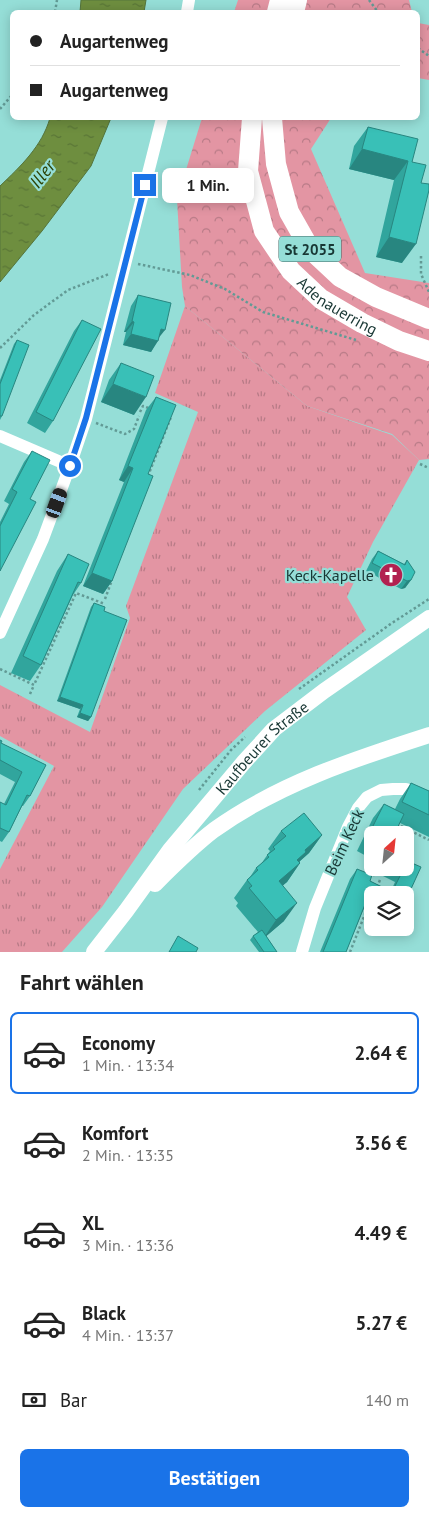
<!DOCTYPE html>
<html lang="de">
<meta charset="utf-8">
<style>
:root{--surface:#fff;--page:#f6f6f6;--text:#222;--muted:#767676;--line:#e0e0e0;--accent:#1a73e8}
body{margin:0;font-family:"PT Sans",sans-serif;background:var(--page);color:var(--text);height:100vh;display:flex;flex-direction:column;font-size:19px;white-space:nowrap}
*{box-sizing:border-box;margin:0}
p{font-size:16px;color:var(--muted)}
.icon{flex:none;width:28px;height:28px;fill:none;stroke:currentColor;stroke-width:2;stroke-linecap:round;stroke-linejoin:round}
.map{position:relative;height:952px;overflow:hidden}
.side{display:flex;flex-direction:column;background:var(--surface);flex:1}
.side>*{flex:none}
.top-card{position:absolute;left:10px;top:10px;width:410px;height:110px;border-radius:8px;box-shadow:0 2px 12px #0003;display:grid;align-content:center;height:110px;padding:0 20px;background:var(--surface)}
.needle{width:32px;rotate:27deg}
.controls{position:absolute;left:364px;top:826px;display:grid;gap:10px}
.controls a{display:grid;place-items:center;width:50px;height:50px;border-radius:8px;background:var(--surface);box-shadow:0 2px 12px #0003;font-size:25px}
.end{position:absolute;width:22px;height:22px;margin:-11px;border:6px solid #1a73e8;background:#fff;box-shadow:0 0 0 2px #fff}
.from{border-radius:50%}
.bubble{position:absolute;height:35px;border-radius:8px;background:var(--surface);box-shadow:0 2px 12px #0003;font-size:16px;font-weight:700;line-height:35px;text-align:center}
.car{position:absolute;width:15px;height:30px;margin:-15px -8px;border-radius:6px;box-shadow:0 0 4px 1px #0007;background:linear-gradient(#222 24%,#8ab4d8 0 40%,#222 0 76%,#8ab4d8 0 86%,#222 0)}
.top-card b{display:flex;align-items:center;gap:18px;height:48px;font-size:19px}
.top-card b+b{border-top:1px solid var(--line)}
.top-card i{width:12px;height:12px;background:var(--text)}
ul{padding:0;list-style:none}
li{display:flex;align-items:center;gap:15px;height:82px;margin:0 10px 8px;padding:0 10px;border:2px solid transparent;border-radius:8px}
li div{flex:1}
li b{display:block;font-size:19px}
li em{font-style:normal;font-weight:700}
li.active{border-color:var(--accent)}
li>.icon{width:45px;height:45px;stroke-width:1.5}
h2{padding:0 20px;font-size:22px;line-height:60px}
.pay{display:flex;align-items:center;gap:12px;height:55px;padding:0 20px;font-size:19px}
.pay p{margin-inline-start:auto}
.action{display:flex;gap:10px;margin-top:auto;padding:10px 20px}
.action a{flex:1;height:58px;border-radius:8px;background:var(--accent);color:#fff;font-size:20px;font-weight:700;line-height:58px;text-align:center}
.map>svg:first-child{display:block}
</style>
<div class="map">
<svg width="429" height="952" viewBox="0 0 429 952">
<defs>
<pattern id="grass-tufts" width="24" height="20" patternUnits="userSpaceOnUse" patternTransform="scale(1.25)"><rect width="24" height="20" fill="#e395a3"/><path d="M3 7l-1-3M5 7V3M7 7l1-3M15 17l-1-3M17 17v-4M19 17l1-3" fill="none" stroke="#b77a86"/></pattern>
<pattern id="forest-crowns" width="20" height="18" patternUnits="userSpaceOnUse" patternTransform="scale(1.25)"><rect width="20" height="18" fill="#e395a3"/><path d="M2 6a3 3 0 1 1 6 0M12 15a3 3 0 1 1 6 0" fill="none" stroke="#b77a86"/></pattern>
<pattern id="water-ripples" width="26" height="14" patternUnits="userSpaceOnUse" patternTransform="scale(1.25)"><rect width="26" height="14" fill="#6e8e3f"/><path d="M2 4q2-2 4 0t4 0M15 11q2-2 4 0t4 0" fill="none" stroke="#597536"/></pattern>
</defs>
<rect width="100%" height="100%" fill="#95ded7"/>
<path fill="url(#grass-tufts)" d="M185,306L307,406L392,435L419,460L373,542L347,597L366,630L265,711L183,789L102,907L62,952H0V869L54,766L0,736V685L90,732L130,618L126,606L198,412L155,393Z"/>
<path fill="url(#forest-crowns)" d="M238,0H409L412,12H234Z
M418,23L429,25V80L418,78Z
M202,118H331L311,149L365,273L429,283V459L419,460L392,434L307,406L185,306L182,287L177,199Z"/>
<path fill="url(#water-ripples)" stroke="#54743c" d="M81,0H146L144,12H80Z
M50,118H111L91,166L42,231L0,282V186C21,166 42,146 50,118Z"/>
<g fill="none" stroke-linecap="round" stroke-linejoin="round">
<path stroke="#629a95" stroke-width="2.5" stroke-dasharray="2.5 2.5" stroke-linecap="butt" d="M369,0L378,12
M55,12L57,0
M418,48L429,56
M0,109L12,95
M421,256V274L429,292
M138,264L190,275L225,289L263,312L356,340
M0,348L34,315L68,290L109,274
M140,412L143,406L151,409
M96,423L125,434L134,429L139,416
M420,464L429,468
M148,476L171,417L168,415
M105,599L112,580
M0,669L34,685L76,593L105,604
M299,689L392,623L429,599
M30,694L34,685
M199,790L231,750L245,737
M397,827L399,825L429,840
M373,876L377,868
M377,887L380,880
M350,952L367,909"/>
<path stroke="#fff" stroke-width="12" d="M187,12L189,0
M0,436L70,466
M0,633L43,539L70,466L86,419L162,118
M302,952L315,908L348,827L358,808L367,797L381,790L393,789H406L429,800"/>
<g stroke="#fff" stroke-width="16">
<path d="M155,884C174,865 193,846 214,830C278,784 354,759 429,735"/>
<path id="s1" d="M94,952L126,911L170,850L244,762L274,729L324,691L429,618"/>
</g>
<g stroke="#fff" stroke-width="20">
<path d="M277,12L280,0"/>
<path d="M294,12L297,0"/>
<path id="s2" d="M252,118L248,171L264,231L291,271L321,299L362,323L399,341L429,351"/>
<path d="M272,118L276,164L289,212L310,249L340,277L376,297L429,319"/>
</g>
</g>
<path fill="#31a59d" d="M368,127L412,162L402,263L376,257L394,180L349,169L354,146Z
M138,295L159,337L151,352L123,345L126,332H124L131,306Z
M82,320L53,421L45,433L27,423L74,331Z
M17,340L2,416L0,420V380L14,344Z
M121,363L134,415L101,402L109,380Z
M156,397L148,474L112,581L103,594L83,586L124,482L119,480L146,410Z
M32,451L30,499L0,571V522L9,504L4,501L24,462Z
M378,551L404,564L407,560L411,580L405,588L401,589L366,571L372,559Z
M68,554L81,583L73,595L41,665L30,681L11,673L57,571Z
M94,603L104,611L91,717L88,721L77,717L80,709L57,701L91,607Z
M0,740L1,743L46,765L30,796L23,806H22L9,832L2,842L0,841V802L4,804L15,782L0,774Z
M411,783L429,791V837L400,823L372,835V859L357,851L373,818L384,804L395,809L400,799Z
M281,831L322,835L309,853L300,861L299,863H300L287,882L283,885L284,921L266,936L277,952H259L250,940L253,936L258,932L236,906L238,903L234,898L247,880L250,877L256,868L261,864L270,851L268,849Z
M382,868H405V902L372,895V912L364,908L346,952H320L350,879L357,869L370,881L391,891L395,882L379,874Z"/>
<path fill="#288680" d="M362,149L408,161L394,180L349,169Z
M389,237L416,244L402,263L376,257Z
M132,321L134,322L126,332H124Z
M161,329L165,330L157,340Z
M131,334L158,341L151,352L123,345Z
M113,384L146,397L134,415L101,402Z
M128,466L133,468L124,482L119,480Z
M92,573L112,581L103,594L83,586Z
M411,580L405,588L401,589L407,581Z
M60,697L83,705L80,709L57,701Z
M80,713L91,717L88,721L77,717Z
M322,835L309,853L300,861L297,866L300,863L287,882L266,900L279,881L305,850Z
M297,903L284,921L263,939L276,920Z"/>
<path fill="#39c0b7" stroke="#288680" d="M368,127L418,139L412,162L426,165L421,183L429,184V190L416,244L389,237L408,161L362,149Z
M138,295L171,303L165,330L161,329L158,341L131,334L134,322L132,321Z
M82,320L101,329L53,421L36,412Z
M17,340L29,345L2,416H0V384Z
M121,363L154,376L146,397L113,384Z
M156,397L176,405L148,474L153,476L112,581L92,573L133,468L128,466Z
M32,451L50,460L30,499L36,502L0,571V526L17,492L12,489Z
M378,551L405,565L407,560L415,572L411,580L407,581L372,563Z
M68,554L89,564L81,583L78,582L41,665L23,656Z
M94,603L105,607L104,611L127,620L91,717L80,713L83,705L60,697Z
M0,740L2,741L1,743L46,765L30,796L27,795L9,832L0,828V802L6,805L22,772L0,760Z
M411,783L429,791V815L402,802Z
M384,804L404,814L394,835H372V839L368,836Z
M304,813L322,835L305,850L306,852L297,860L300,863L279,881L297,903L276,920L249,888L252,886L247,880L258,870L256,868L269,857L267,855L275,849L273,847L286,836L281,831Z
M405,860L421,867L405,902V895H372V899L368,897L346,952H323L357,869L372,875L370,881L392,892L402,872L392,868H405Z
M262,930L277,952H264L253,936Z
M178,936L198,948L196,952H169Z"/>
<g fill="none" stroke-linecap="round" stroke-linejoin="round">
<path stroke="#1a73e8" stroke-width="6" d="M70,466L86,418L145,185"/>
</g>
<defs>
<g id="church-disc" transform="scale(1.25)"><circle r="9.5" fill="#b22150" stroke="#95ded7"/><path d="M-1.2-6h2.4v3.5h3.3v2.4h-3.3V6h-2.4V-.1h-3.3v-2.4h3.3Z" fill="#fff"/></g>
</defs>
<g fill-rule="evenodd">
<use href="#church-disc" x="391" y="575"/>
</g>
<g text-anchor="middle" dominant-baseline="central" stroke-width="4.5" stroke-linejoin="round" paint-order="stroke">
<rect fill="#95ded7" stroke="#3e6965" stroke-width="1" x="279" y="236.5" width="62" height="25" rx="4"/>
<g font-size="15" font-weight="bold" fill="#183734">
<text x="310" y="249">St 2055</text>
</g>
<g font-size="16" fill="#183734" stroke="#95ded7">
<text stroke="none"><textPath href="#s2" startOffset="222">Adenauerring</textPath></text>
<text stroke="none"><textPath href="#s1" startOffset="265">Kaufbeurer Straße</textPath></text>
<text transform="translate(344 842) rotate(-65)">Beim Keck</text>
</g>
<g font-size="16" fill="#183734" stroke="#95ded7" text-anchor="end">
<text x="374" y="575">Keck-Kapelle</text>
</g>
<g font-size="18" font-style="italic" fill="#2c4205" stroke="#95ded7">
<text transform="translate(42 174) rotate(-52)">Iller</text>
</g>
</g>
</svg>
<div class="controls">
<a><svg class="needle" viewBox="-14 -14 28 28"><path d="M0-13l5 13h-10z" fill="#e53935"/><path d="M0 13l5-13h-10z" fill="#767676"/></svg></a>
<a><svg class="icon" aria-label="layers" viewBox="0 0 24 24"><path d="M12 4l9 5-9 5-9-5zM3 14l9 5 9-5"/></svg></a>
</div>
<i class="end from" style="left:70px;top:466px"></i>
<i class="end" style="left:145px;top:185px"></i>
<div class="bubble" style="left:162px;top:168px;width:92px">1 Min.</div>
<i class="car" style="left:57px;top:503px;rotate:20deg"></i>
<div class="top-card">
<b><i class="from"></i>Augartenweg</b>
<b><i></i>Augartenweg</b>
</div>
</div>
<section class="side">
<h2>Fahrt wählen</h2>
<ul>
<li class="active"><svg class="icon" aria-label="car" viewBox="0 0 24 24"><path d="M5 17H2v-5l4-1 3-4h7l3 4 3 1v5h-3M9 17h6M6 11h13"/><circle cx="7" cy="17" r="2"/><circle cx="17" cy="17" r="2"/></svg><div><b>Economy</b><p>1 Min. · 13:34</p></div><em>2.64 €</em></li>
<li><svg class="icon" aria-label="car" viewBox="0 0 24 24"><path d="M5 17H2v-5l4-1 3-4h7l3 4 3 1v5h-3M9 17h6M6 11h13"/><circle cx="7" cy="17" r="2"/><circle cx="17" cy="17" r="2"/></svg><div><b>Komfort</b><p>2 Min. · 13:35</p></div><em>3.56 €</em></li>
<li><svg class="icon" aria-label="car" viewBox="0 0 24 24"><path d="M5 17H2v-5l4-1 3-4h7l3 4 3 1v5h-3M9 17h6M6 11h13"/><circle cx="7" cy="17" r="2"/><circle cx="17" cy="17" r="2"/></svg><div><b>XL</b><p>3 Min. · 13:36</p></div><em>4.49 €</em></li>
<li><svg class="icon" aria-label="car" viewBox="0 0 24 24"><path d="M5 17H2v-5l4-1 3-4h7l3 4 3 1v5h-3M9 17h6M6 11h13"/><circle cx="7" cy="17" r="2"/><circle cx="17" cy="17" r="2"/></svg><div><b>Black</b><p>4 Min. · 13:37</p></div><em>5.27 €</em></li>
</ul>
<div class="pay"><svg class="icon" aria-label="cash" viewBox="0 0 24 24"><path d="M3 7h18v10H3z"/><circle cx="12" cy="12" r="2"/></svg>Bar<p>140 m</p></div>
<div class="action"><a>Bestätigen</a></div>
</section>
